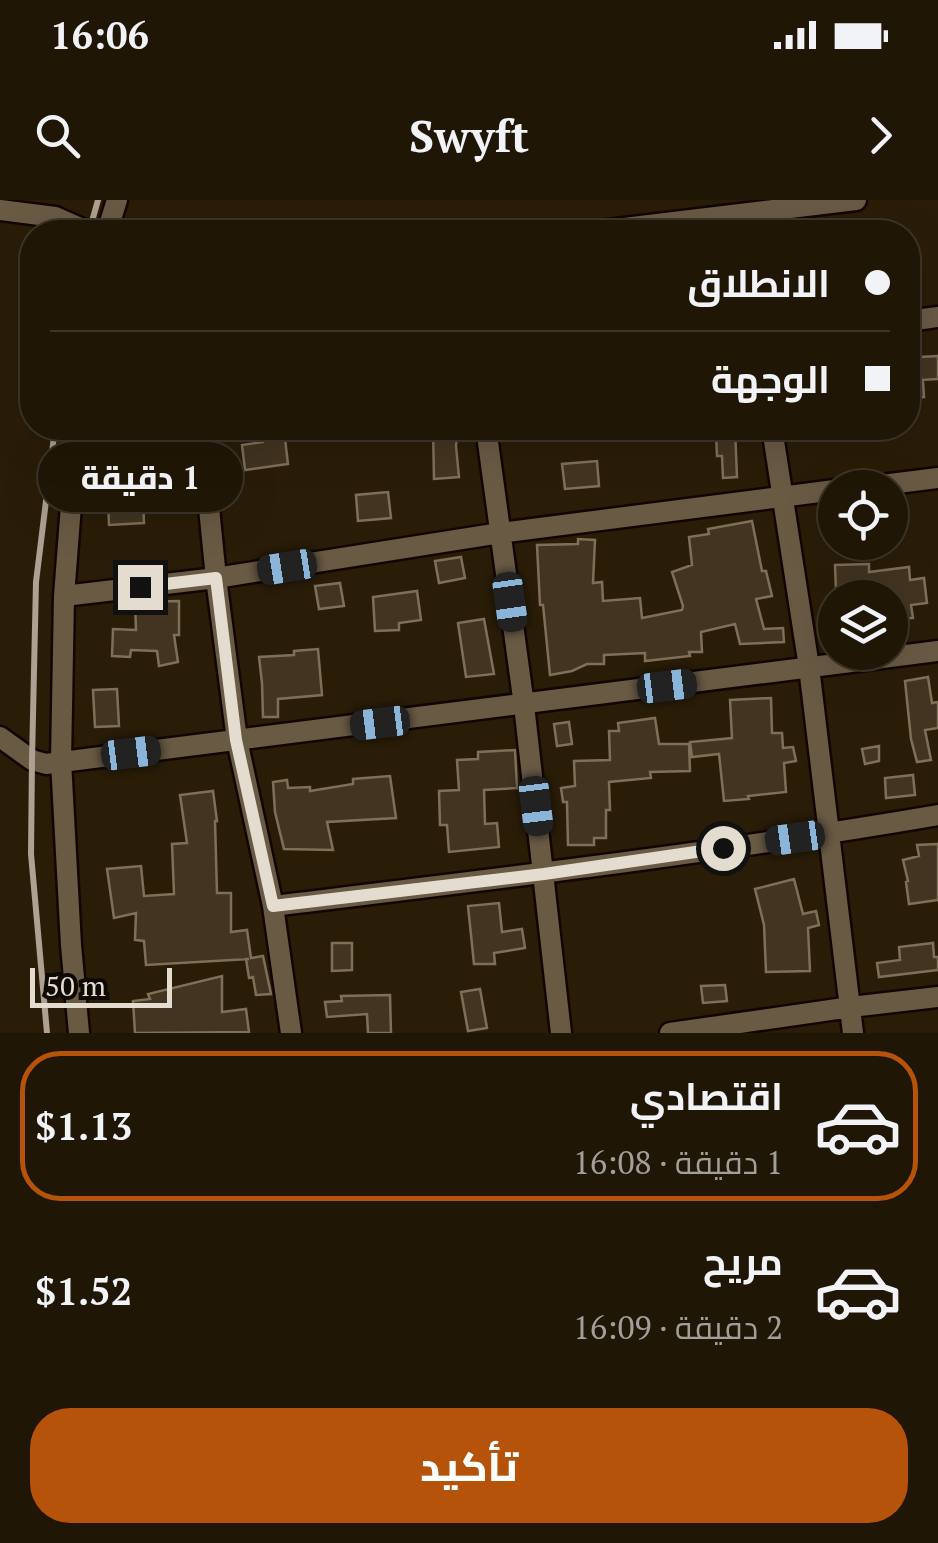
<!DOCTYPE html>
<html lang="ar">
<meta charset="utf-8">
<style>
:root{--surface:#201606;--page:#281f10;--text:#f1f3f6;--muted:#a29f9b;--line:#3d3528;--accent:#b45309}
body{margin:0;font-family:"PT Serif",Cairo,serif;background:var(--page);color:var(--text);direction:rtl;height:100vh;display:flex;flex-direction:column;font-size:38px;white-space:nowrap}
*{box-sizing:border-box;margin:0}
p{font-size:32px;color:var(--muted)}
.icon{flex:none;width:55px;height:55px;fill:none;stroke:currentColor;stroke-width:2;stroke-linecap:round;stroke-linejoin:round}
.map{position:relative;height:833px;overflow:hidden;direction:ltr}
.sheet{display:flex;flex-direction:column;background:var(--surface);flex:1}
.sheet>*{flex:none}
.guide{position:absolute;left:20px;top:20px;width:900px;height:220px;border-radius:40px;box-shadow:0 10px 40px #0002,0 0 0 2px var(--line);direction:rtl;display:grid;align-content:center;height:220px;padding:0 30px;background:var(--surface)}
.tools{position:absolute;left:818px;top:270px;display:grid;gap:20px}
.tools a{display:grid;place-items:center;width:90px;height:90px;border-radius:50%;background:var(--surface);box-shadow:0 10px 40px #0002,0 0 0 2px var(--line);font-size:50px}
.scale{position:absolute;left:30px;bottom:25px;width:142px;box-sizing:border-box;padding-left:10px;border:5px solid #e5dcd0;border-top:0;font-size:28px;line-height:35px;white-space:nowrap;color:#e5dcd0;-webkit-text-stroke:8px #0e0903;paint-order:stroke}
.end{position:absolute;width:45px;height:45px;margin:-22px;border:12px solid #e5dcd0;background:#111;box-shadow:0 0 0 5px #111}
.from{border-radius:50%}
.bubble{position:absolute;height:70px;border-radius:35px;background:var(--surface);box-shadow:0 10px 40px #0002,0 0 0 2px var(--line);font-size:32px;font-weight:800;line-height:70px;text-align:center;direction:rtl}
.car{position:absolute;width:30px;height:60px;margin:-30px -15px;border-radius:12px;box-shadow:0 0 8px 2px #0007;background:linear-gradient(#222 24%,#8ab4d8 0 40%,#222 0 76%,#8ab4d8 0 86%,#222 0)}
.guide b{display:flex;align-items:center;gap:35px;height:95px;font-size:38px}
.guide b+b{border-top:2px solid var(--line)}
.guide i{width:25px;height:25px;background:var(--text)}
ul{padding:18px 0 0;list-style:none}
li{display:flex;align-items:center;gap:30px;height:150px;margin:0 20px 15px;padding:0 10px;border:5px solid transparent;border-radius:40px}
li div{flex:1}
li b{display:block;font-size:38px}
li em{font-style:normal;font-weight:800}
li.selected{border-color:var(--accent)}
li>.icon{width:90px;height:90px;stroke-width:1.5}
.action{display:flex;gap:20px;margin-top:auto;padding:20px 30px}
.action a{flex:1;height:115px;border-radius:40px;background:var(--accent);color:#fff;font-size:40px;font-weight:800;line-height:115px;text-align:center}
.status{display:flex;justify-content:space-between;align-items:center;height:70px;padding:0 50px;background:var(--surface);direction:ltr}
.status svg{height:28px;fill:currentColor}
header{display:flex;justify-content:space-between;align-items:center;height:130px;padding:0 30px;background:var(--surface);font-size:45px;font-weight:800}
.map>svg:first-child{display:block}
</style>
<div class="status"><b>16:06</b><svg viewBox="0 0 49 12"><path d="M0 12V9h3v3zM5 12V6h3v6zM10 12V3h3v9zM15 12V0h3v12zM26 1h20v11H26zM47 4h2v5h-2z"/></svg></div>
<header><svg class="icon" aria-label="forward" viewBox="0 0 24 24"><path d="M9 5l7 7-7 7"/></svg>Swyft<svg class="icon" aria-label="search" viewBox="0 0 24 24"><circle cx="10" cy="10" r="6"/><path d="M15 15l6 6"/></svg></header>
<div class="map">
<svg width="938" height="833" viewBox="0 0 938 833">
<rect width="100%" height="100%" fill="#2a1d08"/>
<path fill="#423420" stroke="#7e6f58" stroke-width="2.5" d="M938,156V179L921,180L920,157Z
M923,181L924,197L908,198V182Z
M433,228H458L456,246L459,277L434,279Z
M721,228H735L737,277L723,278L722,256H717L716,235H721Z
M284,230L288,264L245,270L242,245L263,242L262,232Z
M597,261L599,286L565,289L562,264Z
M388,292L391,318L358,321L356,295Z
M143,297L144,323L109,325L108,299Z
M752,321L762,371H766L772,396L756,399L764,429L783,428L784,442L740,444L735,424L701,432L702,452H689L690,456L645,461V453L604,455V464H587L572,471L550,475L543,405H540L537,345L578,344V339L595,340L593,383L602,382L603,401L640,398L642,418L682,410L683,406L672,372L692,365L689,337L709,334L708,329Z
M461,357L465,378L439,383L435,361Z
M869,364V372L909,367L910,380L924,378L927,403L911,405L913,418L893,420L890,390L836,392L835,365Z
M340,383L344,406L319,409L315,386Z
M417,391L421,420L399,423V430L375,431L373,397Z
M179,401V435H174L178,462L159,466L157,451L131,450L130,457L112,456L113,429L136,430L135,402Z
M484,419L494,474L466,477L458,423Z
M318,449L322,495L278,499V517H263L262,483L259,457L294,455V451Z
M928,477L932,503L938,502V528L925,530L931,560L917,562L911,539L905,481Z
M117,489L119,526L95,527L93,490Z
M771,498L772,533H782L783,548L793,547L796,561L784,563L786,592L748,596L749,599L724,601L719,554L692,557L690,542L732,538L730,500Z
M655,518L659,544H689L690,571L650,572L651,578L609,582L610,610H606V638H594V645H568L567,602H563L561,588L575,586L574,561L610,560L609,531H619L618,523Z
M569,522L572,544L557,546L554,524Z
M879,546V561L865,564L862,549Z
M515,550L517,588L484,590L485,624L497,623L499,647L449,652L447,625H440L439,591L459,590L457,560L478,559V552Z
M913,575L915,595L886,598L885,578Z
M390,576L396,618L327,622L333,650L284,649L275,612L273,582L287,580L288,588L310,587V591L353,584V579Z
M213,591L217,621H215L217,693H231V732L247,730L251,758L263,756L271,794L256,795L253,777L249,778L246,759H249L146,765L144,741L135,740L136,713L114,718L107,669L141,666L144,696L174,694L172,644L187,643L180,595Z
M938,644V700L909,704L906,682L908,681L903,660L919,656L917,645Z
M794,679L803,714L816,711L819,725L808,728L810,771L766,772L764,725L755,689Z
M499,703L502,732L522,729L525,748L494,753L495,764H474L468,706Z
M332,743H352V770L332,771Z
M933,743L934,757H938V770L879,777L877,763L900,760L899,747Z
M222,776V812L246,809L249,832L135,833L133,801L150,799L148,794Z
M725,785L727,801L703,803L701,786Z
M480,789L487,828L468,831L461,792Z
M390,795L391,833H368L367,814L327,817L325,802L342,801L341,796Z"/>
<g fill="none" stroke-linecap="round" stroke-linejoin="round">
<g stroke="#120700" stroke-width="25">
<path id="minor" d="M0,10L55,17L89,32
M107,32L117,0
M591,32L856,0
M908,121L938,117
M77,228L64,396L61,561L71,745L79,833
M201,228L216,378L237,540L273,706L291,833
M486,228L524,505L561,833
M772,228L809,467L853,833
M858,288L938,278
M64,396L216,378L500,333L835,290
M0,537L32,560L46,564L938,451
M273,706C495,679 717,653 938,615
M670,833L851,807L938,797"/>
</g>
<use href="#minor" stroke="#695a44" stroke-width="20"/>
<path stroke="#aca193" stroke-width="6" d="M89,32L98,0
M47,833L31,654L32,560L36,382L55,228"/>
</g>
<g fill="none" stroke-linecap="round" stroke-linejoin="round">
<path stroke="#e5dcd0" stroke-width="12" d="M140,387L216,378L236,540L273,706L544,674L723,648"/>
</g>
</svg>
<div class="tools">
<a><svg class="icon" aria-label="locate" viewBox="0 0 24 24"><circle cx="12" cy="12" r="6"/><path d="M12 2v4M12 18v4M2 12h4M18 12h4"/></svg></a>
<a><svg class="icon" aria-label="layers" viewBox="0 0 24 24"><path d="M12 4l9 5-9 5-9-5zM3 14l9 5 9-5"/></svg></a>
</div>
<div class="scale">50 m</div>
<i class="end from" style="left:723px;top:648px"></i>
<i class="end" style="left:140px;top:387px"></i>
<div class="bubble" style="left:38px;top:242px;width:205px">1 دقيقة</div>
<i class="car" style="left:287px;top:367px;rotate:261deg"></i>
<i class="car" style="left:510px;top:402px;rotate:172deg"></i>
<i class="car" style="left:667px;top:486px;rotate:83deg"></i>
<i class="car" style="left:380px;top:523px;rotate:263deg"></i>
<i class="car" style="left:131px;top:553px;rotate:83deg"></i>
<i class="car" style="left:536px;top:606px;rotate:173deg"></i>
<i class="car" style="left:795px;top:638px;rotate:262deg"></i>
<div class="guide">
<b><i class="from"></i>الانطلاق</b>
<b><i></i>الوجهة</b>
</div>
</div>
<section class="sheet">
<ul>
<li class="selected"><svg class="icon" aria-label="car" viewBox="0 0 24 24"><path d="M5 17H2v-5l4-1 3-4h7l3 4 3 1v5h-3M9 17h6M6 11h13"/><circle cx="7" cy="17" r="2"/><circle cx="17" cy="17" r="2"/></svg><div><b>اقتصادي</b><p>1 دقيقة · 16:08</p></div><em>$1.13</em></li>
<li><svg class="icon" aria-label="car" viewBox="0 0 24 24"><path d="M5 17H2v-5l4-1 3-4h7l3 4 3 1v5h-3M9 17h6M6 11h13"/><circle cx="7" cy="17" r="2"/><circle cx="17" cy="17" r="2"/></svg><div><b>مريح</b><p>2 دقيقة · 16:09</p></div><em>$1.52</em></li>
</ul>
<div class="action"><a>تأكيد</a></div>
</section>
